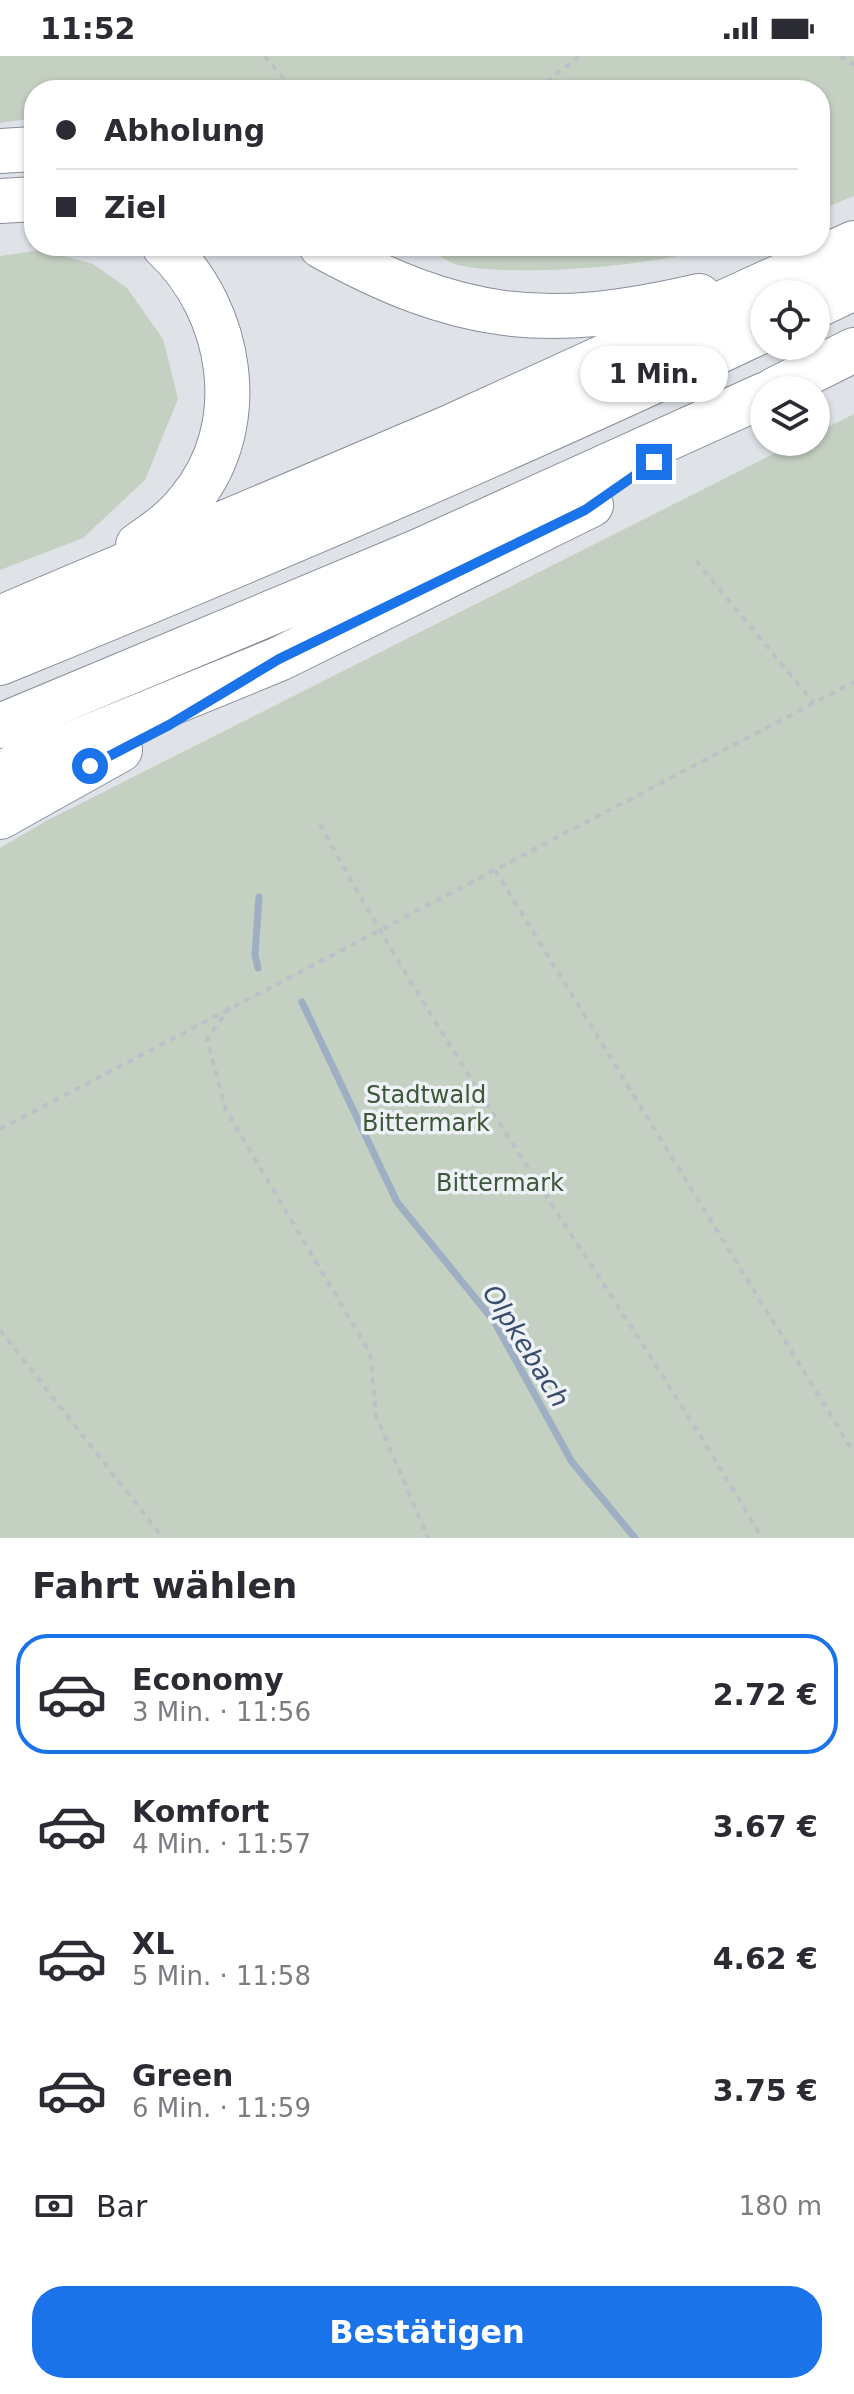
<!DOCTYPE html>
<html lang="de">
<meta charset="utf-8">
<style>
:root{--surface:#fff;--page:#f7f7f7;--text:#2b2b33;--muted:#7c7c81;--line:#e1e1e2;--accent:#1a73e8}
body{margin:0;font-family:"DejaVu Sans",sans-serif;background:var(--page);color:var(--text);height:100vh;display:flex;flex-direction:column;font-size:30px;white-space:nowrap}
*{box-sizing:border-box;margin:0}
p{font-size:26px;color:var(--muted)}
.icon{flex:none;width:44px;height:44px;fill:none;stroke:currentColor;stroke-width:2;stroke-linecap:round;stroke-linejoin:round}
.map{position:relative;height:1482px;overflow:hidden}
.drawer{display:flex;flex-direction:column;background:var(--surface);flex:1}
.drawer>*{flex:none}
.hud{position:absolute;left:24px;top:24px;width:806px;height:176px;border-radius:32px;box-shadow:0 2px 6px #0004;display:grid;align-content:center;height:176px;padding:0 32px;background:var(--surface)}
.tools{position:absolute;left:750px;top:224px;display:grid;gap:16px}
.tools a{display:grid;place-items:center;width:80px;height:80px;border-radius:50%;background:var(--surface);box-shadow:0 2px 6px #0004;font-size:40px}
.end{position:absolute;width:36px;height:36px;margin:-18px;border:10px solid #1a73e8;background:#fff;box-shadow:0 0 0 4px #fff}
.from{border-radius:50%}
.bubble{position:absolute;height:56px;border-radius:28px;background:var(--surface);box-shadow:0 2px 6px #0004;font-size:26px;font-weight:700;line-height:56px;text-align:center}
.hud b{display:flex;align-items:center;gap:28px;height:76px;font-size:30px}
.hud b+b{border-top:2px solid var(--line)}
.hud i{width:20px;height:20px;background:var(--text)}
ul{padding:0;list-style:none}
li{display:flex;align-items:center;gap:24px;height:120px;margin:0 16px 12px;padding:0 16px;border:4px solid transparent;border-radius:32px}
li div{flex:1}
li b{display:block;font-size:30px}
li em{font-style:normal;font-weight:700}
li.on{border-color:var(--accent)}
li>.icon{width:72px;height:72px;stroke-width:1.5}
h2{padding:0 32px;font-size:36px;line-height:96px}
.pay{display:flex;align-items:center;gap:20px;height:88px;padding:0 32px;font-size:30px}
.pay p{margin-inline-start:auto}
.cta{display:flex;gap:16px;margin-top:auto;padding:16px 32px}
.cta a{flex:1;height:92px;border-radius:32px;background:var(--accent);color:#fff;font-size:32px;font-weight:700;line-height:92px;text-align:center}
.status{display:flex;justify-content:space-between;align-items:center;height:56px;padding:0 40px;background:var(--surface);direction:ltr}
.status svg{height:22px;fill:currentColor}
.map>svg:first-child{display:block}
</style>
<div class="status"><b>11:52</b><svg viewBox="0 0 49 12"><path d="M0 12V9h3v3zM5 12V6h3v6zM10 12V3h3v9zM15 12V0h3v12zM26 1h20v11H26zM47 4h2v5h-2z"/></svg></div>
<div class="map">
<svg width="854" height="1482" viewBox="0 0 854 1482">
<rect width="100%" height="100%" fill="#dfe2e7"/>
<path fill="#c4d0c1" d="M0,0H854V140L820,154V34H34V62L0,67Z
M424,190H717C657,210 524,221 462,210C449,208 435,196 424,190Z
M42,194L93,208L127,232L163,283L178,343L145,424L83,482L0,514V200Z
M854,358V1482H0V792L48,764L797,386H816V377Z"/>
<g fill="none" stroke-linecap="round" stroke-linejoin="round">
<path stroke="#9eafc3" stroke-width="7" d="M258,912L255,899L259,841
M302,946L397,1146L494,1265L572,1406L635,1482"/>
<g stroke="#888f9c" stroke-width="46">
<path id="highway" d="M0,95L34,93
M0,145L34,143
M321,190C459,266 545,276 699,240
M816,250L854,232
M774,334L854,294
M138,489C157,476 175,463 189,445C252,370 233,254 164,190
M0,562L448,372L854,187
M0,607C257,502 513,393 764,274
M0,670L419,495L764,339
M0,717L279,603L591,449
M0,761L120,694"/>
</g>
<path stroke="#bdc0c6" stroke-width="4" stroke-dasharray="6 6" stroke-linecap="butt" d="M264,0L294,34
M840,0L854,9
M537,34L579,0
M696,505L814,647
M320,768C453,1014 620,1240 762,1482
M495,814L854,1397
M230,951L207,983L226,1054L370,1297L376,1360L428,1482
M0,1073L854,626
M0,1274L163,1482"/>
<use href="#highway" stroke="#fff" stroke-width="44"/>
</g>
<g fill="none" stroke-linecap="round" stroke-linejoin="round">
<path stroke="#1a73e8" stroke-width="10" d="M90,710L169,669L279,603L585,454L654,406"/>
</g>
<g text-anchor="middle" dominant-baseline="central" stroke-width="7" stroke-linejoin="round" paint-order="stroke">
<g font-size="24" fill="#3d5739" stroke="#eef1f5">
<text x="426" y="1039">Stadtwald<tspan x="426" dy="28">Bittermark</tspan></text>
<text x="500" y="1127">Bittermark</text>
</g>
<g font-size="26" font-style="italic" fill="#384d6c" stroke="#eef1f5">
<text transform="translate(526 1290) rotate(58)">Olpkebach</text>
</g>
</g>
</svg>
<div class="tools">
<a><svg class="icon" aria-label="locate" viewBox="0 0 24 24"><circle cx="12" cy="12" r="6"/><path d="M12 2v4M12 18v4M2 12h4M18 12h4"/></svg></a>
<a><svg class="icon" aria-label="layers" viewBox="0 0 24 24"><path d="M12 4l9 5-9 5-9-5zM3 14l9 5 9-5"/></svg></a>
</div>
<i class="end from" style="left:90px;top:710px"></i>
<i class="end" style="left:654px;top:406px"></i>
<div class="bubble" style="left:580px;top:290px;width:148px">1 Min.</div>
<div class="hud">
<b><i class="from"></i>Abholung</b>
<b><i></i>Ziel</b>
</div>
</div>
<section class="drawer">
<h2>Fahrt wählen</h2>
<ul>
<li class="on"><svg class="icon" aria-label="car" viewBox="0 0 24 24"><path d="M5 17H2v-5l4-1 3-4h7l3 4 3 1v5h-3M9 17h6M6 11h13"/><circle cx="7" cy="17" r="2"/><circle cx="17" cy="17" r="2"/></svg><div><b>Economy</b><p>3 Min. · 11:56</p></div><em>2.72 €</em></li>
<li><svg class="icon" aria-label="car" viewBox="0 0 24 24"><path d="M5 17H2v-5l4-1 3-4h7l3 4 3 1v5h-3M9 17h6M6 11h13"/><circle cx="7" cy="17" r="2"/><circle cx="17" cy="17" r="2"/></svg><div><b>Komfort</b><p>4 Min. · 11:57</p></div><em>3.67 €</em></li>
<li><svg class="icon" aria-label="car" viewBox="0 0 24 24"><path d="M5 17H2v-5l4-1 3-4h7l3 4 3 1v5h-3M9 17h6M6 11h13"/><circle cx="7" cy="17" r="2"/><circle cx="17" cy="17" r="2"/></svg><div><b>XL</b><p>5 Min. · 11:58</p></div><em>4.62 €</em></li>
<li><svg class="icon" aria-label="car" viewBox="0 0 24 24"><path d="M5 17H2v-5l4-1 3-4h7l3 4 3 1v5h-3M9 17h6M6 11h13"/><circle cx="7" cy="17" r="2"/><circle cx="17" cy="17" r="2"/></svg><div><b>Green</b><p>6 Min. · 11:59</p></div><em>3.75 €</em></li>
</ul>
<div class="pay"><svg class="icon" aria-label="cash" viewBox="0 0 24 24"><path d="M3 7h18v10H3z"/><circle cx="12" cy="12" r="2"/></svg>Bar<p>180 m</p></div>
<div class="cta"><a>Bestätigen</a></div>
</section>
